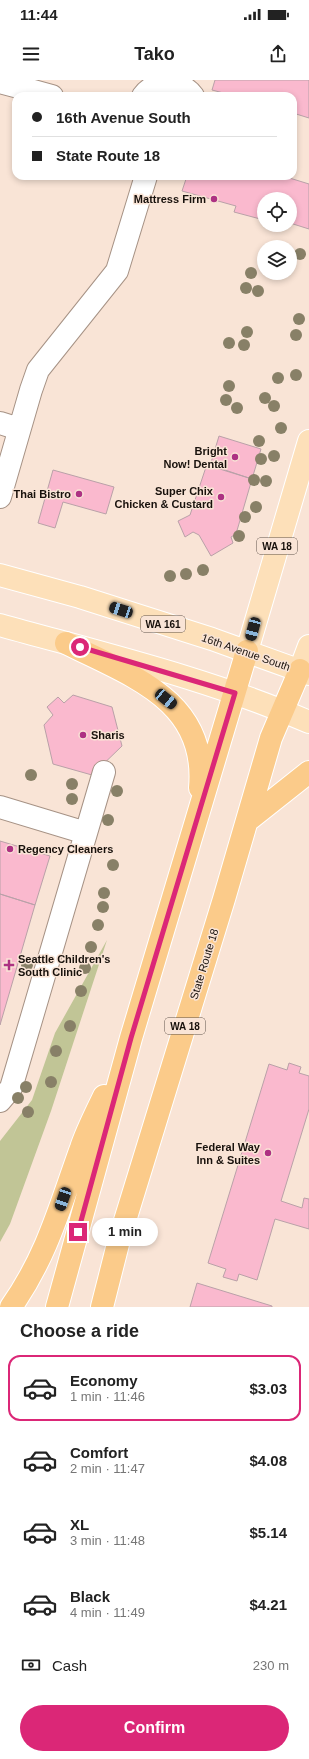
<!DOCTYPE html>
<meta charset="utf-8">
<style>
:root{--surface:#fff;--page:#f2f2f2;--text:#222;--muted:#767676;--line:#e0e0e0;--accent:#db2777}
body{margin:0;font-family:Arial,sans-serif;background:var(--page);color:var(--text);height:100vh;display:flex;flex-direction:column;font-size:15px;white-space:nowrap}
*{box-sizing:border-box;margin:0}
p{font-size:13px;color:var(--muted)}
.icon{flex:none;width:22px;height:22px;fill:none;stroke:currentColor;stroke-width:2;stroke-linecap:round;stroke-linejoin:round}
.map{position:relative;height:1227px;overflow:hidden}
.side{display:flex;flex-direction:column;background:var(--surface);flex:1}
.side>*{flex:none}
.banner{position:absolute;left:12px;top:12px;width:285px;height:88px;border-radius:12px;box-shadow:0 2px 6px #0003;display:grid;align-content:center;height:88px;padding:0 20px;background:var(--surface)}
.fabs{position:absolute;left:257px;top:112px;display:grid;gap:8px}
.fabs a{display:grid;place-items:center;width:40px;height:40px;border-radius:50%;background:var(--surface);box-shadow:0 2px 6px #0003;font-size:20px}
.end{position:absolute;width:18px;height:18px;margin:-9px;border:5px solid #db2777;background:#fff;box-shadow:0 0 0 2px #fff}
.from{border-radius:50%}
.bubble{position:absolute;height:28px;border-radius:14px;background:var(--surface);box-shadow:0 2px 6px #0003;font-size:13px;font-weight:700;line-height:28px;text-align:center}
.car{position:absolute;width:12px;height:24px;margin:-12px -6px;border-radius:5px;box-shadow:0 0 3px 1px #0007;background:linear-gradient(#222 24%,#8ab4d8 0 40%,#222 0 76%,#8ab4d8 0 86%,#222 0)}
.banner b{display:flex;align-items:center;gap:14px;height:38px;font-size:15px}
.banner b+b{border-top:1px solid var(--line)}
.banner i{width:10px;height:10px;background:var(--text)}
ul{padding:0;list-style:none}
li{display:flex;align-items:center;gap:12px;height:66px;margin:0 8px 6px;padding:0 12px;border:2px solid transparent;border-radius:12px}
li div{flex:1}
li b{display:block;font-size:15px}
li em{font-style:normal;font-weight:700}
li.current{border-color:var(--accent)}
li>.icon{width:36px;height:36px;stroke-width:1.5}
h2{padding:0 20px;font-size:18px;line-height:48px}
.pay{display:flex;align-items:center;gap:10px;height:44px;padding:0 20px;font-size:15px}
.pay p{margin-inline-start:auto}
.cta{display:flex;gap:8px;margin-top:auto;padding:8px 20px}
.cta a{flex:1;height:46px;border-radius:24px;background:var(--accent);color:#fff;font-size:16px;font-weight:700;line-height:46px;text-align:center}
.status{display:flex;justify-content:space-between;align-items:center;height:28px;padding:0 20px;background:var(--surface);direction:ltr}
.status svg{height:11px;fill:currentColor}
header{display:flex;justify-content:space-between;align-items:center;height:52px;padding:0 20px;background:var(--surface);font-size:18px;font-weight:700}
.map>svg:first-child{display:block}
</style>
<div class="status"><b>11:44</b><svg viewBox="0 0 49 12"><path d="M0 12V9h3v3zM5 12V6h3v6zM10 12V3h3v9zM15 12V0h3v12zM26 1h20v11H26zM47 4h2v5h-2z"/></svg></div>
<header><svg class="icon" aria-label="menu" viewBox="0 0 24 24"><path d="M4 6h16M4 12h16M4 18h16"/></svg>Tako<svg class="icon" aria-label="share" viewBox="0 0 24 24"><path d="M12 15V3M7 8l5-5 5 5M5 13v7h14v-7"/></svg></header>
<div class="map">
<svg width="309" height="1227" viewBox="0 0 309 1227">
<rect width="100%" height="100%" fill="#f9e4d6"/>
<path fill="#c1c596" d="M107,860L51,1031L10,1144L0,1162V1061L32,1020L55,953Z"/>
<path fill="#fab9ce" stroke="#b9a1a8" d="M215,0H309V38L293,33V35V16H235L212,10Z
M187,96H283L309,104V149L290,143V119H264V140L234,132L236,126L182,111Z
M219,356L261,369L252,399L210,386Z
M207,384L252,399L236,454L231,457L233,463L211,476L199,455L193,452L185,457L178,441L190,435Z
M53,390L114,407L106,434L63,422L55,448L38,443Z
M73,615L112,627L122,666L92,695L53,684L44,645L53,635L47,627L58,617L64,623Z
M0,761L50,776L35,825L0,814Z
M0,814L35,825L0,945Z
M289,983L301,987L299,993L309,996V1029L281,1121L302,1128L304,1118L309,1119V1149L275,1139L257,1200L239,1194L237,1201L223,1197L226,1189L208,1183L269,984L287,990Z
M197,1203L272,1226V1227H190Z"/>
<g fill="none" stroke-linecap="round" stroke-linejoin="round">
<g stroke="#a69285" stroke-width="24">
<path id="minor" d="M0,2L52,16
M143,16C154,0 182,0 193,16
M0,343L19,349
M0,417L31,310L38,290L117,191L146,96
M0,727L86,753
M0,1021L11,1008L104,692"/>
</g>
<g stroke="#fff" stroke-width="24">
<path id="major" d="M0,495L80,517L212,559L309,594
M0,545C104,574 210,599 309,642
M247,571L309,361
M300,590L309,566"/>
</g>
<g stroke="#fff" stroke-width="24">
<path id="highway" d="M66,563C131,596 208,620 200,708
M247,741L309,692
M11,1227C47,1176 60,1126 81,1068C87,1050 96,1033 104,1016
M57,1227L131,958L247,571
M102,1227L119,1160L224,819L271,658L300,590"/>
</g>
<use href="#minor" stroke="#fff" stroke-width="22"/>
<use href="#major" stroke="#fde0b9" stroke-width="22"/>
<use href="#highway" stroke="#fbcb8a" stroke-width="22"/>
</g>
<g fill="#888067">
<circle cx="300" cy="174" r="6"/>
<circle cx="251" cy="193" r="6"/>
<circle cx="246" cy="208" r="6"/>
<circle cx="258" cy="211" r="6"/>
<circle cx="299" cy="239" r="6"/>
<circle cx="247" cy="252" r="6"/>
<circle cx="296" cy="255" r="6"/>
<circle cx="229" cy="263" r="6"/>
<circle cx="244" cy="265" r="6"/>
<circle cx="296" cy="295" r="6"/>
<circle cx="278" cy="298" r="6"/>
<circle cx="229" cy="306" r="6"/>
<circle cx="265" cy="318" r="6"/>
<circle cx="226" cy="320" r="6"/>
<circle cx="274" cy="326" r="6"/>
<circle cx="237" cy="328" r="6"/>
<circle cx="281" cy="348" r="6"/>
<circle cx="259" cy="361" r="6"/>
<circle cx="274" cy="376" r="6"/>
<circle cx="261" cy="379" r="6"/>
<circle cx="254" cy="400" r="6"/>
<circle cx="266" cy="401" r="6"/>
<circle cx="256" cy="427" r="6"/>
<circle cx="245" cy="437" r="6"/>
<circle cx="239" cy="456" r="6"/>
<circle cx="203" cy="490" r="6"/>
<circle cx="186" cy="494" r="6"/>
<circle cx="170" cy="496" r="6"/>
<circle cx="31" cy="695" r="6"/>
<circle cx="72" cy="704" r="6"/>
<circle cx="117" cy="711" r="6"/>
<circle cx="72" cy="719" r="6"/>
<circle cx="108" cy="740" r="6"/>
<circle cx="113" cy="785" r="6"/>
<circle cx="104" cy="813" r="6"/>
<circle cx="103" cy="827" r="6"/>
<circle cx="98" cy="845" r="6"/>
<circle cx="91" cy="867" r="6"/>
<circle cx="27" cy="885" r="6"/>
<circle cx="85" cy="888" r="6"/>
<circle cx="81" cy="911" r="6"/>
<circle cx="70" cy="946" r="6"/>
<circle cx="56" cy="971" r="6"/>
<circle cx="51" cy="1002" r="6"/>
<circle cx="26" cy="1007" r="6"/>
<circle cx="18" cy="1018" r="6"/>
<circle cx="28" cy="1032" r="6"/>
</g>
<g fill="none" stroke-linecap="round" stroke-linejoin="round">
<path stroke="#db2777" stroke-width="5" d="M78,1152L131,958L235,613L80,567"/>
</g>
<g fill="#ad3183" stroke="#f9e4d6" stroke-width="1.5">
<circle cx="214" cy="119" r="4"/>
<circle cx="235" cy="377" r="4"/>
<circle cx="79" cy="414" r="4"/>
<circle cx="221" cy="417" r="4"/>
<circle cx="83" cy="655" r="4"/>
<circle cx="10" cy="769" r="4"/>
<path d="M7 879h4v4h4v4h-4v4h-4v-4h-4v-4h4z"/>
<circle cx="268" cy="1073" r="4"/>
</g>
<g text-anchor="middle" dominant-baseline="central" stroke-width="3" stroke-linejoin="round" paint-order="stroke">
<g fill="#f9e4d6" stroke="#5c5049" stroke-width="1">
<rect x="257" y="458" width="40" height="16" rx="3"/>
<rect x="141" y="536" width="44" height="16" rx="3"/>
<rect x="165" y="938" width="40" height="16" rx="3"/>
</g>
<g font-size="10" font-weight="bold" fill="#18110c">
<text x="277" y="466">WA 18</text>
<text x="163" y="544">WA 161</text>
<text x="185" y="946">WA 18</text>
</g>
<g font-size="11" font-weight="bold" fill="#18110c" stroke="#f9e4d6" text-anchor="end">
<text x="206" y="119">Mattress Firm</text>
<text x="227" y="371">Bright<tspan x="227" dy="13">Now! Dental</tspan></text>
<text x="213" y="411">Super Chix<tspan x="213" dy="13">Chicken &amp; Custard</tspan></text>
<text x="71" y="414">Thai Bistro</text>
<text x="91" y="655" text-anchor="start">Sharis</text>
<text x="18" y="769" text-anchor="start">Regency Cleaners</text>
<text x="18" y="879" text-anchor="start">Seattle Children's<tspan x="18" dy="13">South Clinic</tspan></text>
<text x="260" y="1067">Federal Way<tspan x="260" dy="13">Inn &amp; Suites</tspan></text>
</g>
<g font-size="11" fill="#18110c" stroke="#f9e4d6">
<text transform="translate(246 572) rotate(19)">16th Avenue South</text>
<text transform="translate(204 884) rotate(-73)">State Route 18</text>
</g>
</g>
</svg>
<div class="fabs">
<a><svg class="icon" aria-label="locate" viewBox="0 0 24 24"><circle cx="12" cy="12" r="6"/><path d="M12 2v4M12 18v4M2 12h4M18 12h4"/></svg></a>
<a><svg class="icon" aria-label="layers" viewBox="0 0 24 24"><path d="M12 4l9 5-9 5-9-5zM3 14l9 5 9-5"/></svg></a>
</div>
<i class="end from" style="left:80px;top:567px"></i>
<i class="end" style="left:78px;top:1152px"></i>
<div class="bubble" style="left:92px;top:1138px;width:66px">1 min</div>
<i class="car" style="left:121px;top:530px;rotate:288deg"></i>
<i class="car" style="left:253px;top:549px;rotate:195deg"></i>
<i class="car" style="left:166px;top:619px;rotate:129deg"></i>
<i class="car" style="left:63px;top:1119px;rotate:199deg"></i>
<div class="banner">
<b><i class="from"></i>16th Avenue South</b>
<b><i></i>State Route 18</b>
</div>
</div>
<section class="side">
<h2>Choose a ride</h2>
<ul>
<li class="current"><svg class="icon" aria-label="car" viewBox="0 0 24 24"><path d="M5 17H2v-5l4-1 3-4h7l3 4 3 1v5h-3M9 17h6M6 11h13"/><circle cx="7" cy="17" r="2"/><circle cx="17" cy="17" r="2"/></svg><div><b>Economy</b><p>1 min · 11:46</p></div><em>$3.03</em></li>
<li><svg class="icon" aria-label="car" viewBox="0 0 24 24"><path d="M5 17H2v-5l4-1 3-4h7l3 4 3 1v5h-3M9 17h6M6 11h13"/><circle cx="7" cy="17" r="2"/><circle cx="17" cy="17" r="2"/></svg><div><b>Comfort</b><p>2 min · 11:47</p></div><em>$4.08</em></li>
<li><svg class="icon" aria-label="car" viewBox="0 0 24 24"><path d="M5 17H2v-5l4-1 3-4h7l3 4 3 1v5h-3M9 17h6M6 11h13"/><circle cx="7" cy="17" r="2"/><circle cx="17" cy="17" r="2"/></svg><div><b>XL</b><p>3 min · 11:48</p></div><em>$5.14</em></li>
<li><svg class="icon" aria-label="car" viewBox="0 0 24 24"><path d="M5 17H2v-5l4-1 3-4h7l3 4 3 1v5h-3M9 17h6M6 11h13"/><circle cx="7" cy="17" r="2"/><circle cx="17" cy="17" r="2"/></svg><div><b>Black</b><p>4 min · 11:49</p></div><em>$4.21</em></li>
</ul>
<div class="pay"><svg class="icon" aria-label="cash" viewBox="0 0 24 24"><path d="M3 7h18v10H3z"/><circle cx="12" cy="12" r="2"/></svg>Cash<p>230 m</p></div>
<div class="cta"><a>Confirm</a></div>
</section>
